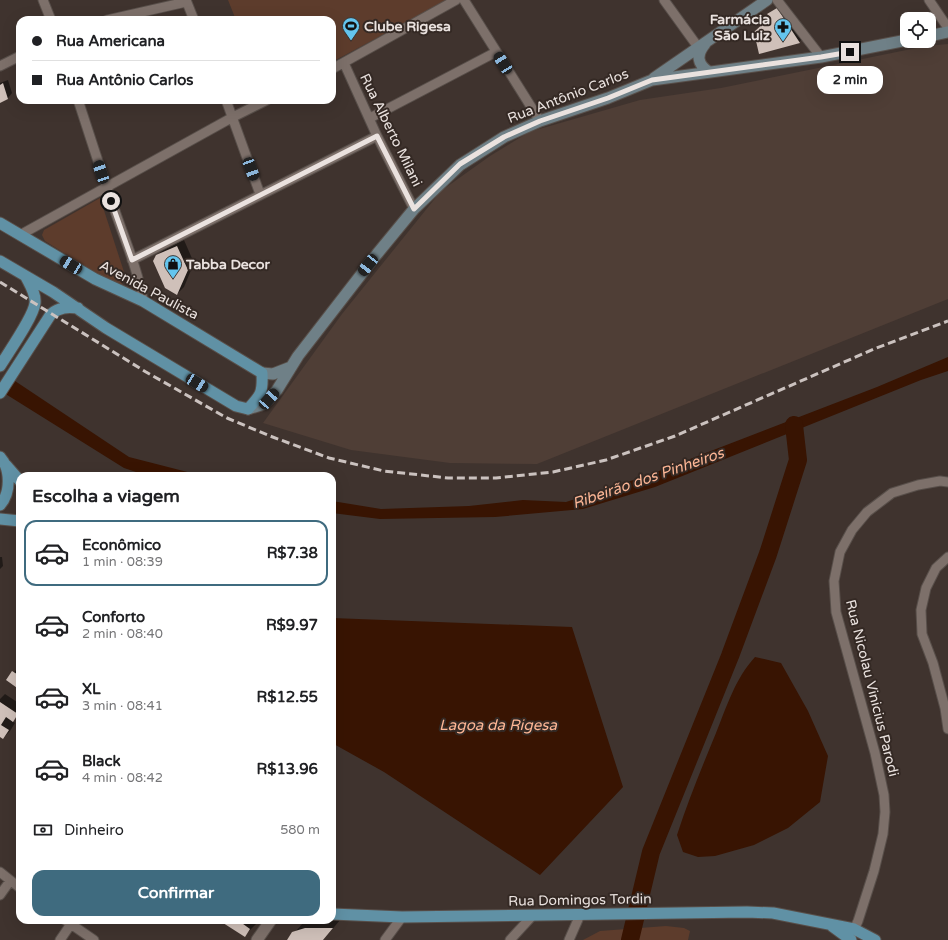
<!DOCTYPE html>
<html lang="pt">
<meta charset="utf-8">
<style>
:root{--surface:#fff;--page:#f6f6f6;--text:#202124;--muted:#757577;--line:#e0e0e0;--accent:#3f6b7f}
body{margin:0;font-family:"Varela Round",sans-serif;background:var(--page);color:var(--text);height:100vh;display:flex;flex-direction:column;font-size:15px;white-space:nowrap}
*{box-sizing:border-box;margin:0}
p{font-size:13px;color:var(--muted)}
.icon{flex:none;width:22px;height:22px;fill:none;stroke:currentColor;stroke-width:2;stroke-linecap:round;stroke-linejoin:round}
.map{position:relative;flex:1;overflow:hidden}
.sheet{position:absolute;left:16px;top:472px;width:320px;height:452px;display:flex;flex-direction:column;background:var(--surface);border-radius:12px;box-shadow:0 4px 16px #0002}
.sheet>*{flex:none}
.hud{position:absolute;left:16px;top:16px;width:320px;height:88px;border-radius:12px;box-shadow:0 4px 16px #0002;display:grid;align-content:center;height:88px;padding:0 16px;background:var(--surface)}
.buttons{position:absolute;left:900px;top:12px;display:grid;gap:8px}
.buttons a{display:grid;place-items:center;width:36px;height:36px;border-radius:8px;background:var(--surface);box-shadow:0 4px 16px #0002;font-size:20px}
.end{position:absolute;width:18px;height:18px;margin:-9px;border:5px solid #eae2df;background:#111;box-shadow:0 0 0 2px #111}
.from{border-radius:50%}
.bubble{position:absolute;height:28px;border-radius:12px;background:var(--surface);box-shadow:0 4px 16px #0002;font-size:13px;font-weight:700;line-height:28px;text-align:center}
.car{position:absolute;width:12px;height:24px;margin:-12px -6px;border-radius:5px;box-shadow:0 0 3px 1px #0007;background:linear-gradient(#222 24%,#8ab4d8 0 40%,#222 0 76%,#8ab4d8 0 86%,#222 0)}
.hud b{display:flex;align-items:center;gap:14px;height:38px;font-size:15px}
.hud b+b{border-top:1px solid var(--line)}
.hud i{width:10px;height:10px;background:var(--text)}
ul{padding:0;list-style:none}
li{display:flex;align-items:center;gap:12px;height:66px;margin:0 8px 6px;padding:0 8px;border:2px solid transparent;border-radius:12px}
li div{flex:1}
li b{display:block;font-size:15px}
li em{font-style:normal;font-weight:700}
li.active{border-color:var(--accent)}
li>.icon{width:36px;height:36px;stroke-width:1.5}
h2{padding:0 16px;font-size:18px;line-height:48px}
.pay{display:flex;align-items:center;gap:10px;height:44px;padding:0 16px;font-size:15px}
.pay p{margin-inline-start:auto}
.cta{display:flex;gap:8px;margin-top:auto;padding:8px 16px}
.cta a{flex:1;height:46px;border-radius:12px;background:var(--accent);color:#fff;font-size:16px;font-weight:700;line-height:46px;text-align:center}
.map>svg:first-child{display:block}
</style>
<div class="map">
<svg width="948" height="940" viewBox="0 0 948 940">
<rect width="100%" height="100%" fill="#3f332e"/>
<path fill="#4f3e36" d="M948,44V299L537,464L450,463L351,450L263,423L342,314L441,191L490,156L529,132L640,100L721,88L926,46Z"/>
<path fill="#5d3c2c" d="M228,0H448L332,62V20H236Z
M100,198L125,275L124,282L119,286L113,284L45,241L42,235L44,230Z
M666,926L684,928L690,931L688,940H583L600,931Z"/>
<path fill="#381402" d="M948,357V371L921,380L655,487L583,509L495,517L380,519L332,513V501L381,509L469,506L523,500L566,502L646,476L877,387Z
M12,379L129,457L203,476H148L124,468L4,393Z
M332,618L572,627L623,787L540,875L384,772L332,743Z
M755,657L781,663L808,711L828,756L820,802L788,828L754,845L715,856L698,857L683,852L677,835C688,801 702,767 716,733C727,706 735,679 755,657Z"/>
<path fill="#0007" d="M784,2L806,35L799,42L769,15Z
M8,80L12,93L8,98L0,102V83Z
M184,240L194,263L184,287L177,294L157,256L164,249Z
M0,557H2L3,566L0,569Z
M20,662V688L8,680L20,665L19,664Z
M5,694L20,704V713L12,721L15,723L10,731L3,738L0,736V699Z
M332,919H341L323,940H288L303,923L312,920Z
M223,920H260L244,936Z"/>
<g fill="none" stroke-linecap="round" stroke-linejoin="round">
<path stroke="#381402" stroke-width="18" d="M630,940L651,852L730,656L768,554L798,460L794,425"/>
</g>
<path fill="#cfc0b9" d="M777,8L800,43L759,54L754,32L770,17L767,14Z
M3,83L8,99L0,103V85Z
M177,246L188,270L177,295L165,288L153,261L156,255Z
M12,671L20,676V690L6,680Z
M0,702L18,714L13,722L6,717L1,725L9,730L3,739L0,737Z
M221,920H239V921L250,929L245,937L220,921Z
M305,928H333L323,940H287L292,932Z"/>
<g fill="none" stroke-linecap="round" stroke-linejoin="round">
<g stroke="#584f4a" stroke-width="11">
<path id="minor" d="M43,0L51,20
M186,0L194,20
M464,0L540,121
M664,0L698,47
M777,0L821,57
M929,0L948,28
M107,20L186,2
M344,63L377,136L414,209
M0,66L20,56
M332,69L456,0
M78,100C90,136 101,172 114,208C124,238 138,269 143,301
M226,100L260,194
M370,118L496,52
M20,235L233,117L267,100
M132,260L377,136
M948,557L936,568L926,588L921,610L922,634L933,663L945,708L948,729
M0,872L20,888
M0,895L10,881
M65,920L94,940
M852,934L858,921L874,871L883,834L885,812L884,795L875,753L836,612L834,581L840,552L852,530L867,512L892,493L918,485L940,481L948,482
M60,940L71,924
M385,940L402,917
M510,940L533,915
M569,940L580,915"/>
</g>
<g stroke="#584f4a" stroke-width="13">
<path id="tertiary" d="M257,940L271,920"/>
</g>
<g stroke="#584f4a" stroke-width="13">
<path id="secondary" d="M929,36L948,32
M705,44C696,55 697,64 709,72
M654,78L767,0
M262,373L273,374L291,367
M248,409L261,405L269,399L277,390L298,356L377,254L414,209L460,165L504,137L540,121L608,98L652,80L821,57L907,40"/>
</g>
<g stroke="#584f4a" stroke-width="13">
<path id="primary" d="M0,223L95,279L143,301L262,373C263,393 261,395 248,409L236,406L106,328L53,292L0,261
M0,366C8,353 34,316 35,303C36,294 30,285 26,277
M0,393L51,314C60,307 67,307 78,308
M0,457C11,469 11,493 0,505
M6,465L20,481
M0,519L20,521
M332,914L402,917L747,912L773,913L854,929L875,940
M832,926L851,940"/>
</g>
<use href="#minor" stroke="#7d706a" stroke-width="9"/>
<use href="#tertiary" stroke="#7d706a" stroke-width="11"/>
<use href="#secondary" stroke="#6f8087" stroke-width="11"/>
<use href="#primary" stroke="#6091a5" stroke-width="11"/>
<path stroke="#cbc2bf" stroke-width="3" stroke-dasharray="8 4" stroke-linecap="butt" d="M0,282L146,372L227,418L270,436L329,458L384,471L448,478H496L553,472L606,460L675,436L874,349L948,321"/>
</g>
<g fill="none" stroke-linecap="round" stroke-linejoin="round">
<path stroke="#eae2df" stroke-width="5" d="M111,201L132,260L377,136L414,209L460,164L504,137L540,121L608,98L652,80L821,57L850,52"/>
</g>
<defs>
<g id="stadium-pin" transform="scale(0.9)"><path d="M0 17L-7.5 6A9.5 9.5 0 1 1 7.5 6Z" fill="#64c5ee" stroke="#342924"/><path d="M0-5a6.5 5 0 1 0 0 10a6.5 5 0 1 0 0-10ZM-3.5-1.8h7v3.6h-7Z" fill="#111"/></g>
<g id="pharmacy-pin" transform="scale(0.9)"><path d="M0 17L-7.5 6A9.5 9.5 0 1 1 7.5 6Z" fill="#64c5ee" stroke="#342924"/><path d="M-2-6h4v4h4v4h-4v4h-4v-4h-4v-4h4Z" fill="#111"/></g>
<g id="shop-pin" transform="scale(0.9)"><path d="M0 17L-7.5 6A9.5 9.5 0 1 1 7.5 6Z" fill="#64c5ee" stroke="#342924"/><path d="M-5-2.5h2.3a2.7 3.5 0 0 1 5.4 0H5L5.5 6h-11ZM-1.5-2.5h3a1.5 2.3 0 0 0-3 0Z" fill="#111"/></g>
</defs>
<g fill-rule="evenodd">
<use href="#stadium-pin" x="351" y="26"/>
<use href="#pharmacy-pin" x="783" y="27"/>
<use href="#shop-pin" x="173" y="264"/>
</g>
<g text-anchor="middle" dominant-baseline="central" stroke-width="4" stroke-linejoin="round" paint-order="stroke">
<g font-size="14" font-weight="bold" fill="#eae2df" stroke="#342924" text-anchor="start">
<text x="770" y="19" text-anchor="end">Farmácia<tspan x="770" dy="16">São Luiz</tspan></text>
<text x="364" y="26">Clube Rigesa</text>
<text x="186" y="264">Tabba Decor</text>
</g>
<g font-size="14" fill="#eae2df" stroke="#342924">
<text transform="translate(568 96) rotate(-21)">Rua Antônio Carlos</text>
<text transform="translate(391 130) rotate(64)">Rua Alberto Milani</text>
<text transform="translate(149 290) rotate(28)">Avenida Paulista</text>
<text transform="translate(872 688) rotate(76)">Rua Nicolau Vinicius Parodi</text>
<text transform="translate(580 900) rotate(-1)">Rua Domingos Tordin</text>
</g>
<g font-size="15" font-style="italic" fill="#fdb695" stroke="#342924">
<text transform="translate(648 478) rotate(-19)">Ribeirão dos Pinheiros</text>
<text x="498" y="725">Lagoa da Rigesa</text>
</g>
</g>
</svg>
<div class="buttons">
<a><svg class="icon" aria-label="locate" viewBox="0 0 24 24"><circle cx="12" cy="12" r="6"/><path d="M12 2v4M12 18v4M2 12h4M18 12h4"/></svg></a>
</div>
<i class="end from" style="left:111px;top:201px"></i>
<i class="end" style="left:850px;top:52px"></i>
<div class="bubble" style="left:817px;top:66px;width:66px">2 min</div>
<i class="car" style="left:503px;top:63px;rotate:328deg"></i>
<i class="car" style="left:251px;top:169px;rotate:160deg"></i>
<i class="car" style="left:101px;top:172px;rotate:342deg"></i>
<i class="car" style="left:71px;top:265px;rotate:301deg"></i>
<i class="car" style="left:368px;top:265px;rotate:218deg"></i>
<i class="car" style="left:197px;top:383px;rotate:121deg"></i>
<i class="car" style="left:269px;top:399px;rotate:42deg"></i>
<div class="hud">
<b><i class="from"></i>Rua Americana</b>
<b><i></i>Rua Antônio Carlos</b>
</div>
<section class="sheet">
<h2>Escolha a viagem</h2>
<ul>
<li class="active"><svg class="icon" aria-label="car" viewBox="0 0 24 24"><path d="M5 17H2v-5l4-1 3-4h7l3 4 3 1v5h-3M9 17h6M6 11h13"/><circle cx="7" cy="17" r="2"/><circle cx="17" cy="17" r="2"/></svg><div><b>Econômico</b><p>1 min · 08:39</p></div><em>R$7.38</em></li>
<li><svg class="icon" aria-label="car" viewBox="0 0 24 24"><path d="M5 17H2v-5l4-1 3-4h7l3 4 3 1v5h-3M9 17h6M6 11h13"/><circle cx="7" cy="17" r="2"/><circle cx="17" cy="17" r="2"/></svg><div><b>Conforto</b><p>2 min · 08:40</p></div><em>R$9.97</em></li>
<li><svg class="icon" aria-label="car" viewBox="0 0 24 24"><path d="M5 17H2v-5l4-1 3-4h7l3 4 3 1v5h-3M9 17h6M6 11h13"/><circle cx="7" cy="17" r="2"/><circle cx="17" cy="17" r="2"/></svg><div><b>XL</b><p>3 min · 08:41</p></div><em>R$12.55</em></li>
<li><svg class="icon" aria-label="car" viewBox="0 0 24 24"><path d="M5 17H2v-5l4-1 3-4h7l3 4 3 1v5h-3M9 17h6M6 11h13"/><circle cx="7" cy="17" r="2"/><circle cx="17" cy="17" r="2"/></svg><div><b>Black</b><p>4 min · 08:42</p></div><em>R$13.96</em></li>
</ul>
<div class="pay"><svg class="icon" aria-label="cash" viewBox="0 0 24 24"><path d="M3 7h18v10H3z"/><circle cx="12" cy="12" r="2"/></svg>Dinheiro<p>580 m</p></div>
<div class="cta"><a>Confirmar</a></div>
</section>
</div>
